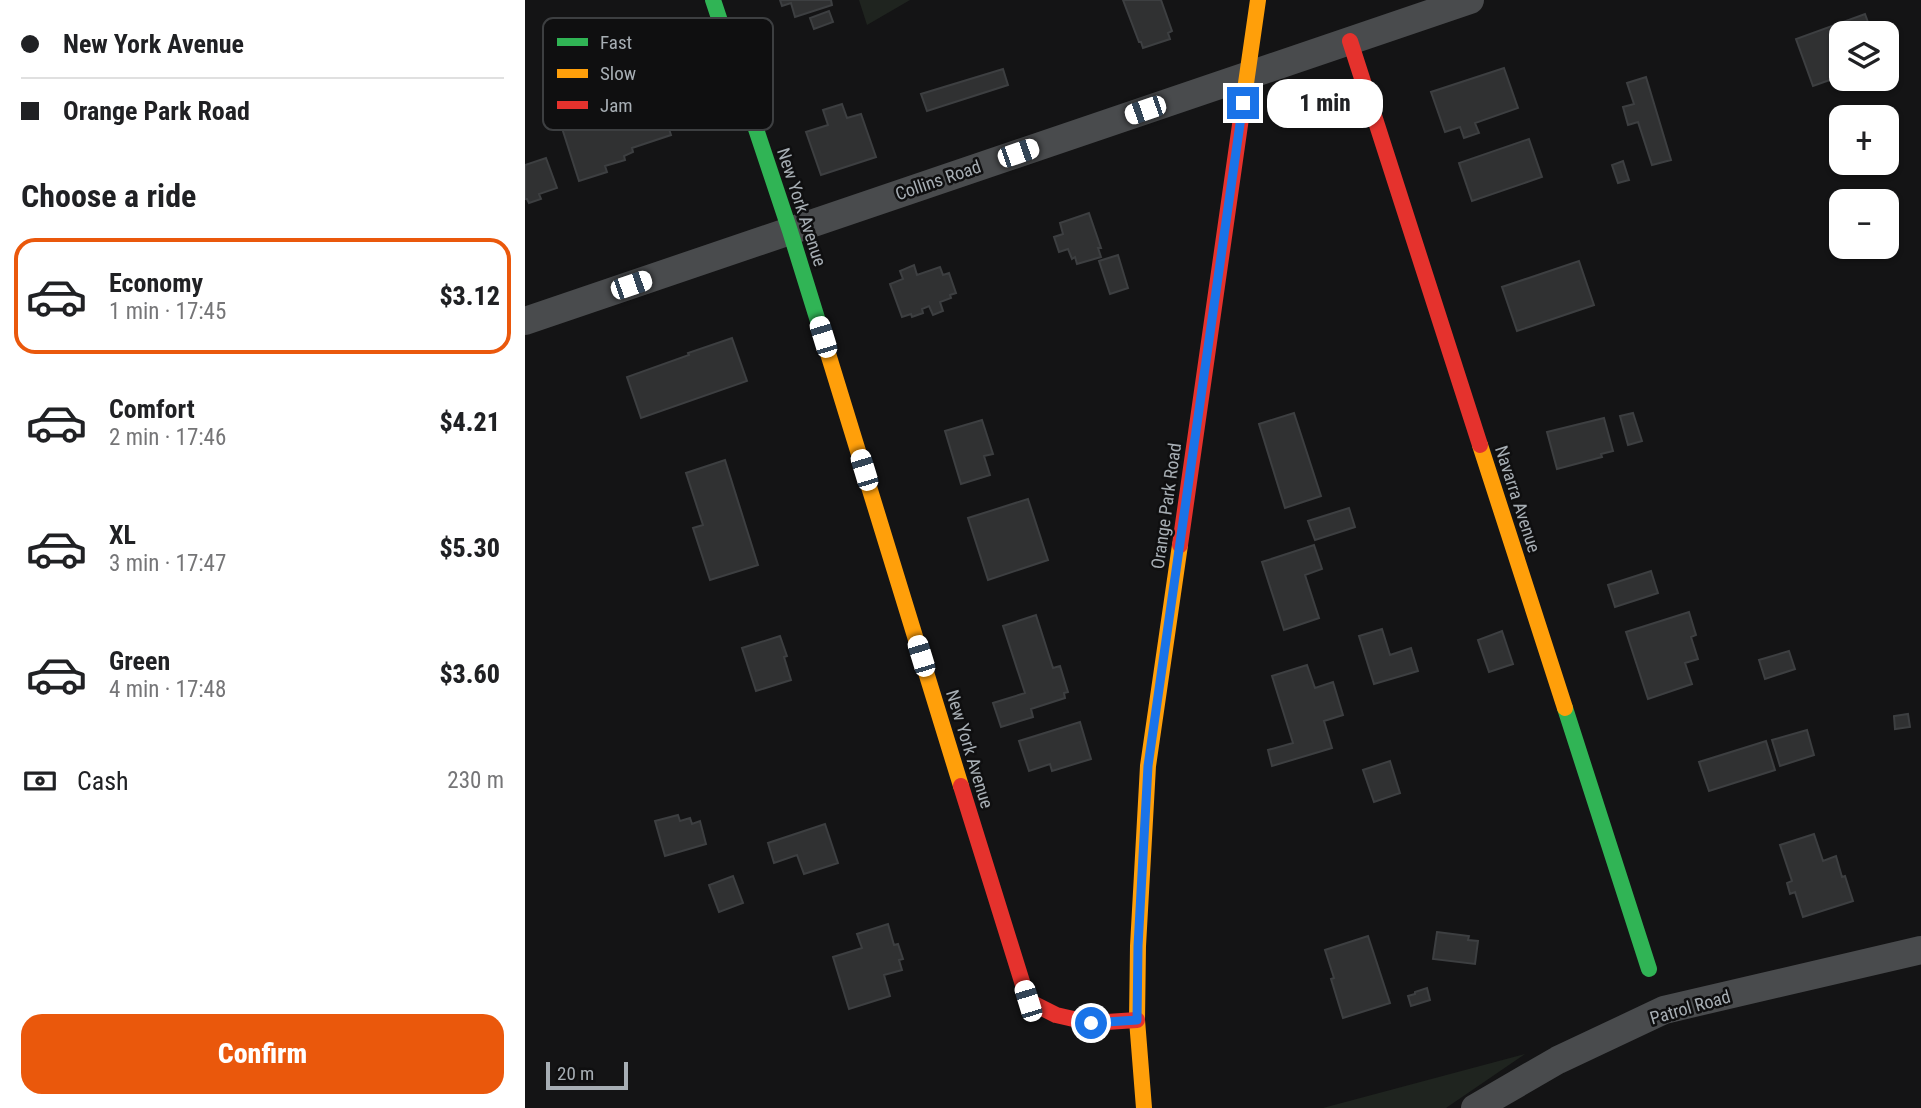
<!DOCTYPE html>
<meta charset="utf-8">
<style>
:root{--surface:#fff;--page:#f6f6f6;--text:#202124;--muted:#757577;--line:#e0e0e0;--accent:#ea580c}
body{margin:0;font-family:"Roboto Condensed",sans-serif;background:var(--page);color:var(--text);height:100vh;display:flex;flex-direction:column;font-size:26px;white-space:nowrap}
*{box-sizing:border-box;margin:0}
p{font-size:23px;color:var(--muted)}
.icon{flex:none;width:38px;height:38px;fill:none;stroke:currentColor;stroke-width:2;stroke-linecap:round;stroke-linejoin:round}
.map{position:relative;flex:1;overflow:hidden}
.side{display:flex;flex-direction:column;background:var(--surface);width:525px}
.side>*{flex:none}
.top-card{display:grid;align-content:center;height:154px;padding:0 21px;background:var(--surface)}
.tools{position:absolute;left:1304px;top:21px;display:grid;gap:14px}
.tools a{display:grid;place-items:center;width:70px;height:70px;border-radius:14px;background:var(--surface);box-shadow:0 2px 5px #0004;font-size:35px}
.scale{position:absolute;left:21px;bottom:18px;width:82px;box-sizing:border-box;padding-left:7px;border:4px solid #a7aeb4;border-top:0;font-size:19px;line-height:24px;white-space:nowrap;color:#a7aeb4;-webkit-text-stroke:5px #0f0f10;paint-order:stroke}
.end{position:absolute;width:32px;height:32px;margin:-16px;border:9px solid #1a73e8;background:#fff;box-shadow:0 0 0 4px #fff}
.from{border-radius:50%}
.bubble{position:absolute;height:49px;border-radius:21px;background:var(--surface);box-shadow:0 2px 5px #0004;font-size:23px;font-weight:800;line-height:49px;text-align:center}
.car{position:absolute;width:21px;height:42px;margin:-21px -10px;border-radius:9px;box-shadow:0 0 5px 2px #0007;background:linear-gradient(#fff 24%,#345 0 40%,#fff 0 76%,#345 0 86%,#fff 0)}
.top-card b{display:flex;align-items:center;gap:24px;height:66px;font-size:26px}
.top-card b+b{border-top:2px solid var(--line)}
.top-card i{width:18px;height:18px;background:var(--text)}
ul{padding:0;list-style:none}
li{display:flex;align-items:center;gap:21px;height:116px;margin:0 14px 10px;padding:0 7px;border:4px solid transparent;border-radius:21px}
li div{flex:1}
li b{display:block;font-size:26px}
li em{font-style:normal;font-weight:800}
li.on{border-color:var(--accent)}
li>.icon{width:63px;height:63px;stroke-width:1.5}
h2{padding:0 21px;font-size:32px;line-height:84px}
.pay{display:flex;align-items:center;gap:18px;height:77px;padding:0 21px;font-size:26px}
.pay p{margin-inline-start:auto}
.cta{display:flex;gap:14px;margin-top:auto;padding:14px 21px}
.cta a{flex:1;height:80px;border-radius:21px;background:var(--accent);color:#fff;font-size:28px;font-weight:800;line-height:80px;text-align:center}
main{display:flex;flex:1;min-height:0}
.map>svg:first-child{display:block}
</style>
<main>
<section class="side">
<div class="top-card">
<b><i class="from"></i>New York Avenue</b>
<b><i></i>Orange Park Road</b>
</div>
<h2>Choose a ride</h2>
<ul>
<li class="on"><svg class="icon" aria-label="car" viewBox="0 0 24 24"><path d="M5 17H2v-5l4-1 3-4h7l3 4 3 1v5h-3M9 17h6M6 11h13"/><circle cx="7" cy="17" r="2"/><circle cx="17" cy="17" r="2"/></svg><div><b>Economy</b><p>1 min · 17:45</p></div><em>$3.12</em></li>
<li><svg class="icon" aria-label="car" viewBox="0 0 24 24"><path d="M5 17H2v-5l4-1 3-4h7l3 4 3 1v5h-3M9 17h6M6 11h13"/><circle cx="7" cy="17" r="2"/><circle cx="17" cy="17" r="2"/></svg><div><b>Comfort</b><p>2 min · 17:46</p></div><em>$4.21</em></li>
<li><svg class="icon" aria-label="car" viewBox="0 0 24 24"><path d="M5 17H2v-5l4-1 3-4h7l3 4 3 1v5h-3M9 17h6M6 11h13"/><circle cx="7" cy="17" r="2"/><circle cx="17" cy="17" r="2"/></svg><div><b>XL</b><p>3 min · 17:47</p></div><em>$5.30</em></li>
<li><svg class="icon" aria-label="car" viewBox="0 0 24 24"><path d="M5 17H2v-5l4-1 3-4h7l3 4 3 1v5h-3M9 17h6M6 11h13"/><circle cx="7" cy="17" r="2"/><circle cx="17" cy="17" r="2"/></svg><div><b>Green</b><p>4 min · 17:48</p></div><em>$3.60</em></li>
</ul>
<div class="pay"><svg class="icon" aria-label="cash" viewBox="0 0 24 24"><path d="M3 7h18v10H3z"/><circle cx="12" cy="12" r="2"/></svg>Cash<p>230 m</p></div>
<div class="cta"><a>Confirm</a></div>
</section>
<div class="map">
<svg width="1396" height="1108" viewBox="0 0 1396 1108">
<rect width="100%" height="100%" fill="#141415"/>
<path fill="#1f241f" d="M334,0H385L342,25Z
M1000,1054L921,1108H798Z"/>
<path fill="#303132" stroke="#3d3f41" stroke-width="2" d="M255,0H306L307,5L270,17L266,3L257,6Z
M598,0H636L647,31L643,33L645,39L618,48L616,42H614Z
M304,11L308,22L289,29L285,18Z
M1340,14L1347,33H1316V76L1288,86L1271,39Z
M96,53L107,88L111,86L114,98L132,92L146,135L107,148L108,152L99,156L100,160L80,166L82,172L54,181L36,125L38,124L23,77Z
M979,68L993,108L950,123L954,133L939,138L935,127L920,132L906,92Z
M478,69L483,85L402,111L396,94Z
M1121,77L1146,160L1127,165L1113,122L1103,125L1098,107L1109,104L1102,83Z
M317,104L322,118L336,114L351,157L296,175L281,132L303,125L298,110Z
M1004,139L1017,177L947,201L934,163Z
M21,158L32,188L14,194L16,199L4,203L2,199H0V165Z
M1098,161L1104,180L1093,183L1087,165Z
M564,213L576,248H573L576,257L552,264L550,257L547,259L543,249L534,252L529,237L538,234L535,223Z
M593,255L603,288L585,294L574,261Z
M1054,261L1069,305L992,331L977,287Z
M389,265L392,275L415,267L418,275L424,273L431,293L425,295L426,298L415,302L418,311L408,315L404,306L397,309L398,313L387,317L386,314L377,317L365,284L378,279L375,271Z
M207,338L222,381L116,418L102,377L164,355L163,353Z
M769,413L796,496L760,508L734,424Z
M1108,413L1117,441L1103,445L1095,416Z
M1079,418L1088,451L1076,454L1077,457L1032,469L1022,432Z
M457,420L468,454L459,456L465,475L436,484L420,431Z
M200,460L233,565L185,580L168,528L178,525L161,473Z
M503,499L523,560L463,580L443,518Z
M824,508L830,527L790,540L783,521Z
M789,545L797,569L780,575L794,618L759,630L737,562Z
M1126,571L1133,593L1090,607L1083,585Z
M1164,612L1171,635L1166,637L1173,659L1160,663L1167,684L1123,699L1101,632Z
M511,615L528,668L535,666L543,692L539,693L540,698L506,709L508,717L476,727L468,703L500,693L478,626Z
M857,629L865,655L886,648L893,671L849,684L834,636Z
M977,631L988,664L964,672L953,640Z
M255,636L262,656L259,657L266,680L231,691L217,648Z
M1264,651L1270,669L1240,679L1234,660Z
M782,665L790,688L808,682L818,715L799,721L807,748L747,766L743,750L768,743L747,676Z
M1383,714L1385,727L1370,729L1369,716Z
M555,722L566,759L527,771L525,764L504,771L494,741Z
M1282,730L1289,755L1255,766L1247,740Z
M1241,741L1250,770L1184,791L1174,762Z
M865,761L875,793L849,802L838,770Z
M153,815L155,821L165,818L167,824L175,821L181,844L140,856L130,821Z
M300,824L313,863L279,874L272,855L249,863L243,843Z
M1289,834L1298,861L1311,856L1317,877L1320,876L1328,901L1278,917L1270,892L1265,894L1262,883L1267,881L1255,845Z
M208,876L218,903L194,912L184,885Z
M363,924L369,945L373,944L378,959L374,960L377,970L359,975L365,996L324,1009L308,957L337,948L332,934Z
M912,932L944,936L943,940L953,941L950,964L908,959Z
M843,936L865,1003L818,1018L806,979L809,978L800,950Z
M902,988L905,1000L886,1006L883,996L890,994V992Z"/>
<g fill="none" stroke-linecap="round" stroke-linejoin="round">
<path stroke="#494b4d" stroke-width="28" d="M0,321L945,0
M950,1108L1033,1060L1139,1010L1396,950"/>
<path stroke="#30b455" stroke-width="16" d="M188,0L265,231L301,347
M1040,708L1124,969"/>
<path stroke="#ff9f0a" stroke-width="16" d="M717,111L733,0
M301,347L436,786
M955,445L1040,708
M619,1108L612,1020L613,946L623,766L655,545"/>
<path stroke="#e5322d" stroke-width="16" d="M825,41L955,445
M655,545L717,111
M436,786L503,1001L531,1015L566,1023L612,1020"/>
</g>
<g fill="none" stroke-linecap="round" stroke-linejoin="round">
<path stroke="#1a73e8" stroke-width="9" d="M566,1023L612,1020L613,946L623,766L718,103"/>
</g>
<g text-anchor="middle" dominant-baseline="central" stroke-width="5" stroke-linejoin="round" paint-order="stroke">
<g font-size="18" fill="#a7aeb4" stroke="#0f0f10">
<text transform="translate(413 180) rotate(-19)">Collins Road</text>
<text transform="translate(277 207) rotate(72)">New York Avenue</text>
<text transform="translate(993 499) rotate(72)">Navarra Avenue</text>
<text transform="translate(641 506) rotate(-82)">Orange Park Road</text>
<text transform="translate(445 749) rotate(73)">New York Avenue</text>
<text transform="translate(1165 1007) rotate(-16)">Patrol Road</text>
</g>
</g>
<rect x="18" y="18" width="230" height="112" rx="10" fill="#0f0f10" stroke="#3d3f41" stroke-width="2"/>
<rect x="32" y="38" width="31" height="8" fill="#30b455"/>
<rect x="32" y="69" width="31" height="9" fill="#ff9f0a"/>
<rect x="32" y="101" width="31" height="8" fill="#e5322d"/>
<g font-size="19" fill="#a7aeb4">
<text x="75" y="49">Fast</text>
<text x="75" y="80">Slow</text>
<text x="75" y="112">Jam</text>
</g>
</svg>
<div class="tools">
<a><svg class="icon" aria-label="layers" viewBox="0 0 24 24"><path d="M12 4l9 5-9 5-9-5zM3 14l9 5 9-5"/></svg></a>
<a>+</a>
<a>−</a>
</div>
<div class="scale">20 m</div>
<i class="end from" style="left:566px;top:1023px"></i>
<i class="end" style="left:718px;top:103px"></i>
<div class="bubble" style="left:742px;top:79px;width:116px">1 min</div>
<i class="car" style="left:620px;top:110px;rotate:251deg"></i>
<i class="car" style="left:493px;top:153px;rotate:71deg"></i>
<i class="car" style="left:106px;top:285px;rotate:71deg"></i>
<i class="car" style="left:298px;top:337px;rotate:343deg"></i>
<i class="car" style="left:339px;top:470px;rotate:343deg"></i>
<i class="car" style="left:396px;top:656px;rotate:343deg"></i>
<i class="car" style="left:503px;top:1001px;rotate:343deg"></i>
</div>
</main>
